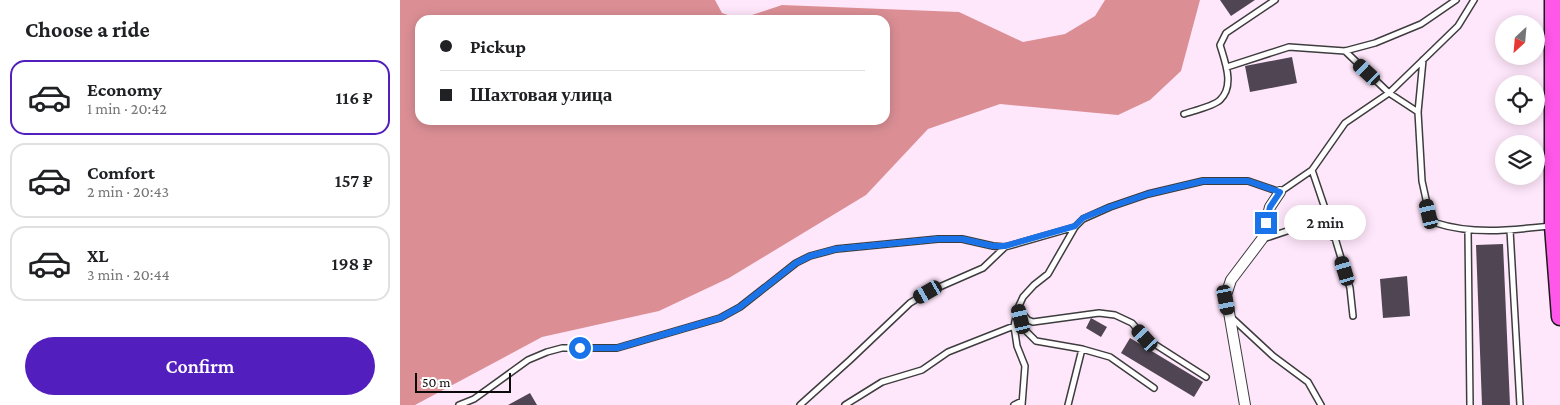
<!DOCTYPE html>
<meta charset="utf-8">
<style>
:root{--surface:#fff;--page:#f6f6f6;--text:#202124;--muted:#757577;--line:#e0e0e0;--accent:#521ebe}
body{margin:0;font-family:"Crimson Pro",serif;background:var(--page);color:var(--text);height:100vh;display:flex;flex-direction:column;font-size:19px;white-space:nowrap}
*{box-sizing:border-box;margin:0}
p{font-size:16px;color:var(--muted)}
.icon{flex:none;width:28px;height:28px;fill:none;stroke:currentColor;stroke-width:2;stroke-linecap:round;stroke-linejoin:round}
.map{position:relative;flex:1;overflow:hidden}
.side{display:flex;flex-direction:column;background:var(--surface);width:400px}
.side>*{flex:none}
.guide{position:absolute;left:15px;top:15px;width:475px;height:110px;border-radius:15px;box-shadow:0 2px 12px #0003;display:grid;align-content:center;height:110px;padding:0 25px;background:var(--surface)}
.needle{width:32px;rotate:206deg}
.fabs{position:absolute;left:1095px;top:15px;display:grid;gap:10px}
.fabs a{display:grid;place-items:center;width:50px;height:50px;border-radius:50%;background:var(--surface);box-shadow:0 2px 12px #0003;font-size:25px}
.scale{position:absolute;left:15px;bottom:12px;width:96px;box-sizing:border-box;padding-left:5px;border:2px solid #0a0a0a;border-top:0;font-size:14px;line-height:18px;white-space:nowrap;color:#0a0a0a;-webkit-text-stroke:4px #fff;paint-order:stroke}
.end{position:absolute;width:22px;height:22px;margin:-11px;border:6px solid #1a73e8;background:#fff;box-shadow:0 0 0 2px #fff}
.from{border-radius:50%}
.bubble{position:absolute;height:35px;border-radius:18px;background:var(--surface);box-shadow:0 2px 12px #0003;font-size:16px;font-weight:600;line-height:35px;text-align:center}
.car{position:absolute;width:15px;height:30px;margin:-15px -8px;border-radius:6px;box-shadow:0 0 4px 1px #0007;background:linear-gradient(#222 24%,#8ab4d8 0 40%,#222 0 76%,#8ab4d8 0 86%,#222 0)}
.guide b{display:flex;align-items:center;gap:18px;height:48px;font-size:19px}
.guide b+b{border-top:1px solid var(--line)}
.guide i{width:12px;height:12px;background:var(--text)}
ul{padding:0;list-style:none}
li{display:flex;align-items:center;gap:15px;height:75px;margin:0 10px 8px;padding:0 15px;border:2px solid var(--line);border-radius:15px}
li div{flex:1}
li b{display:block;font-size:19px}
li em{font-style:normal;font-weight:600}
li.current{border-color:var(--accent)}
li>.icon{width:45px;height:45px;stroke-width:1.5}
h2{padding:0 25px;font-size:22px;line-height:60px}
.button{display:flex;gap:10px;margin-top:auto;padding:10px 25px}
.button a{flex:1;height:58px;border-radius:30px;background:var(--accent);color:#fff;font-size:20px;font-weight:600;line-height:58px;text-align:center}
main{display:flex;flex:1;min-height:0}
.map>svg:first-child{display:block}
</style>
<main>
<section class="side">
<h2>Choose a ride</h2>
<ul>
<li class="current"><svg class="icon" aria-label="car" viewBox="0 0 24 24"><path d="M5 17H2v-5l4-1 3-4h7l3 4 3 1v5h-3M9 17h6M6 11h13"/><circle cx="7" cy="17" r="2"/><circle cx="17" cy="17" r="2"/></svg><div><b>Economy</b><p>1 min · 20:42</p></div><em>116 ₽</em></li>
<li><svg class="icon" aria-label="car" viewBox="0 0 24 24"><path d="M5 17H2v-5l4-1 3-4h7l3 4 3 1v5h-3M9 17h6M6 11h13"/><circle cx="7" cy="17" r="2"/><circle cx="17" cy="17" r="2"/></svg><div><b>Comfort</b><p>2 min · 20:43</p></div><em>157 ₽</em></li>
<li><svg class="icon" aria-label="car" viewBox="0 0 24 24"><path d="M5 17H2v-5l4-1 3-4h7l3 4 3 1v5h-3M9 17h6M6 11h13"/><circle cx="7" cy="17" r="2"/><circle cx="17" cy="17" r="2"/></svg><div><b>XL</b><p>3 min · 20:44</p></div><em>198 ₽</em></li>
</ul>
<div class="button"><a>Confirm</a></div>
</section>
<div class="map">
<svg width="1160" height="405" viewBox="0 0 1160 405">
<rect width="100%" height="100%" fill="#ffe7fb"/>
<path fill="#db8f95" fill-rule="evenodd" d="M0,0H315L322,13L340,19L382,5L559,12L623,42L665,34L695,16L705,0H800L781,71L750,100L718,115L600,104L528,129L466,195L329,278L259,311L142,337L15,405H0ZM20,20H485V120H20Z"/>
<path fill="#504653" d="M820,0H855L831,16Z
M892,57L897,83L850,92L845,66Z
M1103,244L1110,405H1082L1076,245Z
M1007,276L1010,316L983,318L980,279Z
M691,318L707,327L701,337L686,328Z
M730,338L803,382L794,397L721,353Z
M130,393L137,405H108Z"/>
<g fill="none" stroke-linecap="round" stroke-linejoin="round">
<g stroke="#3d3d3d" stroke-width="8">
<path id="service" d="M945,51L989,93L1018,112
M1023,60L1018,112L1022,181L1029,213L1036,223C1073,235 1112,230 1150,226
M827,67L889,47L945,51L975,43L1021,24L1056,0
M784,114C793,111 814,106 820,100C835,86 825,62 820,45L826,33L875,0
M912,170L935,238L950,288L953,316
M1068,230L1070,405
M1110,230L1120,405
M863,239L905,225L935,238
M618,308L628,320L633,322L699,313L715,315L732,323L745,338L806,377
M619,311L624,329L636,341L682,349L710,357L754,388
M832,318L873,356L908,382L921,405
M59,405L74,399L128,360L147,352L162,348H217L320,318L340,307L396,263L410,256L436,249L538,239H562L593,246L605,247L675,227
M400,405L450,360L510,303L528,292L583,268L605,247
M445,405L482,382L522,370L548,352L614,326
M614,405L622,401
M622,405L625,366L617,346L614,326L618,308L623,297L634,285L648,274L675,227L683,219L710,207L748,194L803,181H848L880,192L912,170L945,123L989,93L1058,26L1074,0
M668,405L682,349"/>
</g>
<g stroke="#3d3d3d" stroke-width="12">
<path id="minor" d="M845,405L826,295L831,280L862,239L870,207L880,192"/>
</g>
<g stroke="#1b1b1b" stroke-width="19">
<path id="primary" d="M1153,0V226L1160,317"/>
</g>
<use href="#service" stroke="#fff" stroke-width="5"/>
<use href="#minor" stroke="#fff" stroke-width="10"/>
<use href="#primary" stroke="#ff58e9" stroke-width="16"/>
</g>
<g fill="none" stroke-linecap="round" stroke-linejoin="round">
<path stroke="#1a73e8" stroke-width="6" d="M180,348H217L320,318L340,307L396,263L410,256L436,249L538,239H562L593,246H605L675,226L683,218L710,207L748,194L803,181H848L880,192L870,207L866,223"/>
</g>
</svg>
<div class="fabs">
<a><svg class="needle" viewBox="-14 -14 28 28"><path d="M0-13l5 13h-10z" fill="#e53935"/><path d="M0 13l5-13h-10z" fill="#757577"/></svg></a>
<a><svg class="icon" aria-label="locate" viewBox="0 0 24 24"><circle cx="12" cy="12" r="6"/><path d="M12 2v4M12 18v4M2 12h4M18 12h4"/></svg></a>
<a><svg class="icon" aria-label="layers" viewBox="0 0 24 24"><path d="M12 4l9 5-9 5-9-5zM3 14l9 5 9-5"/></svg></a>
</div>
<div class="scale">50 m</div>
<i class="end from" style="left:180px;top:348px"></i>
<i class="end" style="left:866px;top:223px"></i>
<div class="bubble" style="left:884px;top:205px;width:82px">2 min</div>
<i class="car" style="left:967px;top:72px;rotate:313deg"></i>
<i class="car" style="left:1029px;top:214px;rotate:347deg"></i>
<i class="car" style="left:945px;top:271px;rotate:343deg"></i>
<i class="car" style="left:528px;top:292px;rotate:240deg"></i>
<i class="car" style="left:826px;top:300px;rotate:169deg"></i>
<i class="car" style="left:621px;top:319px;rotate:347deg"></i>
<i class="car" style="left:745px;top:338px;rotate:318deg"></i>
<div class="guide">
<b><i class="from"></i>Pickup</b>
<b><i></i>Шахтовая улица</b>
</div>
</div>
</main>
